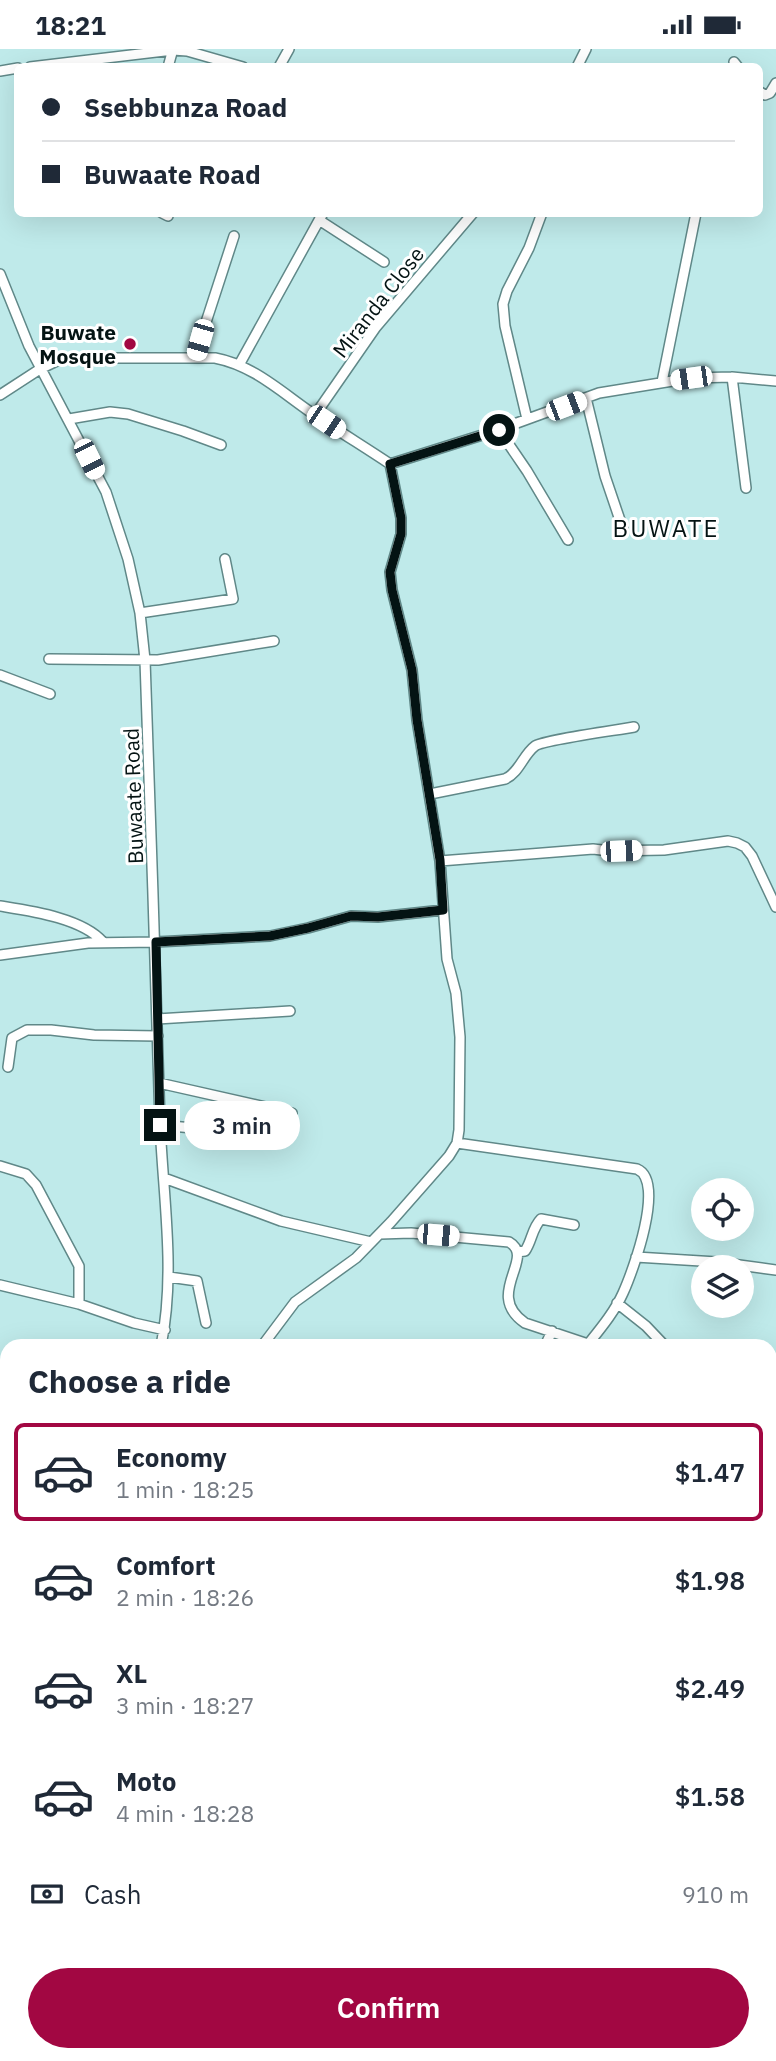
<!DOCTYPE html>
<meta charset="utf-8">
<style>
:root{--surface:#fff;--page:#f2f2f3;--text:#1f2937;--muted:#747a83;--line:#e0e1e3;--accent:#a20742}
body{margin:0;font-family:"IBM Plex Sans",sans-serif;background:var(--page);color:var(--text);height:100vh;display:flex;flex-direction:column;font-size:26px;white-space:nowrap}
*{box-sizing:border-box;margin:0}
p{font-size:23px;color:var(--muted)}
.icon{flex:none;width:38px;height:38px;fill:none;stroke:currentColor;stroke-width:2;stroke-linecap:round;stroke-linejoin:round}
.map{position:relative;flex:1;overflow:hidden}
.details{position:absolute;left:0px;top:1290px;width:777px;height:723px;display:flex;flex-direction:column;background:var(--surface);border-radius:21px 21px 0 0;box-shadow:0 7px 28px #0002}
.details>*{flex:none}
.guide{position:absolute;left:14px;top:14px;width:749px;height:154px;border-radius:10px;box-shadow:0 7px 28px #0002;display:grid;align-content:center;height:154px;padding:0 28px;background:var(--surface)}
.tools{position:absolute;left:691px;top:1129px;display:grid;gap:14px}
.tools a{display:grid;place-items:center;width:63px;height:63px;border-radius:50%;background:var(--surface);box-shadow:0 7px 28px #0002;font-size:35px}
.end{position:absolute;width:32px;height:32px;margin:-16px;border:9px solid #041313;background:#fff;box-shadow:0 0 0 4px #fff}
.from{border-radius:50%}
.bubble{position:absolute;height:49px;border-radius:24px;background:var(--surface);box-shadow:0 7px 28px #0002;font-size:23px;font-weight:600;line-height:49px;text-align:center}
.car{position:absolute;width:21px;height:42px;margin:-21px -10px;border-radius:9px;box-shadow:0 0 5px 2px #0007;background:linear-gradient(#fff 24%,#345 0 40%,#fff 0 76%,#345 0 86%,#fff 0)}
.guide b{display:flex;align-items:center;gap:24px;height:66px;font-size:26px}
.guide b+b{border-top:2px solid var(--line)}
.guide i{width:18px;height:18px;background:var(--text)}
ul{padding:0;list-style:none}
li{display:flex;align-items:center;gap:21px;height:98px;margin:0 14px 10px;padding:0 14px;border:4px solid transparent;border-radius:10px}
li div{flex:1}
li b{display:block;font-size:26px}
li em{font-style:normal;font-weight:600}
li.on{border-color:var(--accent)}
li>.icon{width:63px;height:63px;stroke-width:1.5}
h2{padding:0 28px;font-size:32px;line-height:84px}
.pay{display:flex;align-items:center;gap:18px;height:77px;padding:0 28px;font-size:26px}
.pay p{margin-inline-start:auto}
.cta{display:flex;gap:14px;margin-top:auto;padding:14px 28px}
.cta a{flex:1;height:80px;border-radius:42px;background:var(--accent);color:#fff;font-size:28px;font-weight:600;line-height:80px;text-align:center}
.status{display:flex;justify-content:space-between;align-items:center;height:49px;padding:0 35px;background:var(--surface);direction:ltr}
.status svg{height:19px;fill:currentColor}
.map>svg:first-child{display:block}
</style>
<div class="status"><b>18:21</b><svg viewBox="0 0 49 12"><path d="M0 12V9h3v3zM5 12V6h3v6zM10 12V3h3v9zM15 12V0h3v12zM26 1h20v11H26zM47 4h2v5h-2z"/></svg></div>
<div class="map">
<svg width="776" height="2012" viewBox="0 0 776 2012">
<rect width="100%" height="100%" fill="#bfeaea"/>
<g fill="none" stroke-linecap="round" stroke-linejoin="round">
<g stroke="#608888" stroke-width="12">
<path id="minor" d="M734,13L738,18
M30,18L173,1L187,2L243,18
M168,18L173,0
M279,18L289,0
M577,18L586,0
M0,22L18,19
M760,43L765,46L770,44L776,34
M162,164L168,167
M319,171L384,213
M0,225L29,297L106,443L128,510L140,564L145,611C151,765 155,920 160,1074C163,1148 176,1223 161,1297
M195,307L234,187
M239,316L323,164
M732,328L746,439
M662,333L696,164
M0,346L40,320L63,309H215C252,316 279,341 309,362C335,380 363,397 390,415L495,382L599,344L691,329L732,328L776,332
M586,349L605,427L623,480
M315,366L376,278L473,164
M69,370L110,363L128,365L183,382L221,396
M527,370L505,277L503,255L507,242L529,199L542,164
M499,381L527,422L568,491
M140,564L233,550L225,510
M49,610L158,611L274,592
M0,626L50,645
M430,745L505,730C519,724 523,706 535,697C543,691 618,681 634,678
M440,812L593,800L610,802L664,801L728,792L737,794L745,798L752,807L776,858
M0,857C31,862 82,869 103,893
M0,906L88,894L156,893L270,887L308,879L351,867L378,868L443,861
M157,970L290,962
M8,1018L12,989L27,981H51L94,986L158,987
M159,1034L292,1064
M160,1076L247,1084L280,1090
M457,1094L637,1120C666,1132 633,1222 623,1244C615,1262 601,1279 589,1294
M0,1117L26,1125L36,1136L79,1217V1255
M164,1129L281,1172L371,1193
M380,1185L411,1184L509,1193C537,1209 483,1245 525,1274L591,1296
M517,1203L525,1202C532,1192 532,1179 541,1170L574,1176
M636,1208L717,1213L776,1221
M169,1228L197,1232L206,1274
M0,1236L79,1255L134,1274L165,1281
M617,1254L646,1277L665,1297
M262,1297L295,1253L356,1209L391,1173L449,1107L457,1094L459,1081L460,988L456,944L447,910L440,812L417,671L412,621L392,541L390,523L401,485V469L390,415
M545,1297L552,1282
M770,1424L776,1433
M0,1561L7,1562
M770,1802L776,1806
M770,1838L776,1830
M0,1896L7,1881
M0,1911L7,1923
M0,1968L7,1988
M11,2006L13,2012
M43,2006L46,2012
M239,2006L245,2012
M366,2006L375,2012
M451,2006L453,2012
M61,2012L74,2006L82,2008L84,2012
M229,2012L235,2006
M303,2012L309,2006"/>
</g>
<use href="#minor" stroke="#fff" stroke-width="9"/>
</g>
<g fill="none" stroke-linecap="round" stroke-linejoin="round">
<path stroke="#041313" stroke-width="9" d="M160,1076L156,893L270,887L308,879L351,867L378,868L443,861L440,811L417,671L412,621L392,541L390,523L401,485V469L390,415L499,381"/>
</g>
<circle fill="#a20742" stroke="#fff" stroke-width="2.5" cx="130" cy="295" r="7"/>
<g text-anchor="middle" dominant-baseline="central" stroke-width="6" stroke-linejoin="round" paint-order="stroke">
<g font-size="21" fill="#041313" stroke="#fff">
<text transform="translate(378 253) rotate(-52)">Miranda Close</text>
<text transform="translate(133 747) rotate(-92)">Buwaate Road</text>
</g>
<g font-size="21" font-weight="bold" fill="#041313" stroke="#fff" text-anchor="end">
<text x="116" y="283">Buwate<tspan x="116" dy="24">Mosque</tspan></text>
</g>
<g font-size="24" letter-spacing="2" fill="#041313" stroke="#fff">
<text x="666" y="479">BUWATE</text>
</g>
</g>
</svg>
<div class="tools">
<a><svg class="icon" aria-label="locate" viewBox="0 0 24 24"><circle cx="12" cy="12" r="6"/><path d="M12 2v4M12 18v4M2 12h4M18 12h4"/></svg></a>
<a><svg class="icon" aria-label="layers" viewBox="0 0 24 24"><path d="M12 4l9 5-9 5-9-5zM3 14l9 5 9-5"/></svg></a>
</div>
<i class="end from" style="left:499px;top:381px"></i>
<i class="end" style="left:160px;top:1076px"></i>
<div class="bubble" style="left:184px;top:1052px;width:116px">3 min</div>
<i class="car" style="left:200px;top:291px;rotate:196deg"></i>
<i class="car" style="left:691px;top:329px;rotate:262deg"></i>
<i class="car" style="left:566px;top:357px;rotate:69deg"></i>
<i class="car" style="left:326px;top:373px;rotate:124deg"></i>
<i class="car" style="left:89px;top:410px;rotate:154deg"></i>
<i class="car" style="left:621px;top:802px;rotate:88deg"></i>
<i class="car" style="left:438px;top:1186px;rotate:95deg"></i>
<div class="guide">
<b><i class="from"></i>Ssebbunza Road</b>
<b><i></i>Buwaate Road</b>
</div>
<section class="details">
<h2>Choose a ride</h2>
<ul>
<li class="on"><svg class="icon" aria-label="car" viewBox="0 0 24 24"><path d="M5 17H2v-5l4-1 3-4h7l3 4 3 1v5h-3M9 17h6M6 11h13"/><circle cx="7" cy="17" r="2"/><circle cx="17" cy="17" r="2"/></svg><div><b>Economy</b><p>1 min · 18:25</p></div><em>$1.47</em></li>
<li><svg class="icon" aria-label="car" viewBox="0 0 24 24"><path d="M5 17H2v-5l4-1 3-4h7l3 4 3 1v5h-3M9 17h6M6 11h13"/><circle cx="7" cy="17" r="2"/><circle cx="17" cy="17" r="2"/></svg><div><b>Comfort</b><p>2 min · 18:26</p></div><em>$1.98</em></li>
<li><svg class="icon" aria-label="car" viewBox="0 0 24 24"><path d="M5 17H2v-5l4-1 3-4h7l3 4 3 1v5h-3M9 17h6M6 11h13"/><circle cx="7" cy="17" r="2"/><circle cx="17" cy="17" r="2"/></svg><div><b>XL</b><p>3 min · 18:27</p></div><em>$2.49</em></li>
<li><svg class="icon" aria-label="car" viewBox="0 0 24 24"><path d="M5 17H2v-5l4-1 3-4h7l3 4 3 1v5h-3M9 17h6M6 11h13"/><circle cx="7" cy="17" r="2"/><circle cx="17" cy="17" r="2"/></svg><div><b>Moto</b><p>4 min · 18:28</p></div><em>$1.58</em></li>
</ul>
<div class="pay"><svg class="icon" aria-label="cash" viewBox="0 0 24 24"><path d="M3 7h18v10H3z"/><circle cx="12" cy="12" r="2"/></svg>Cash<p>910 m</p></div>
<div class="cta"><a>Confirm</a></div>
</section>
</div>
